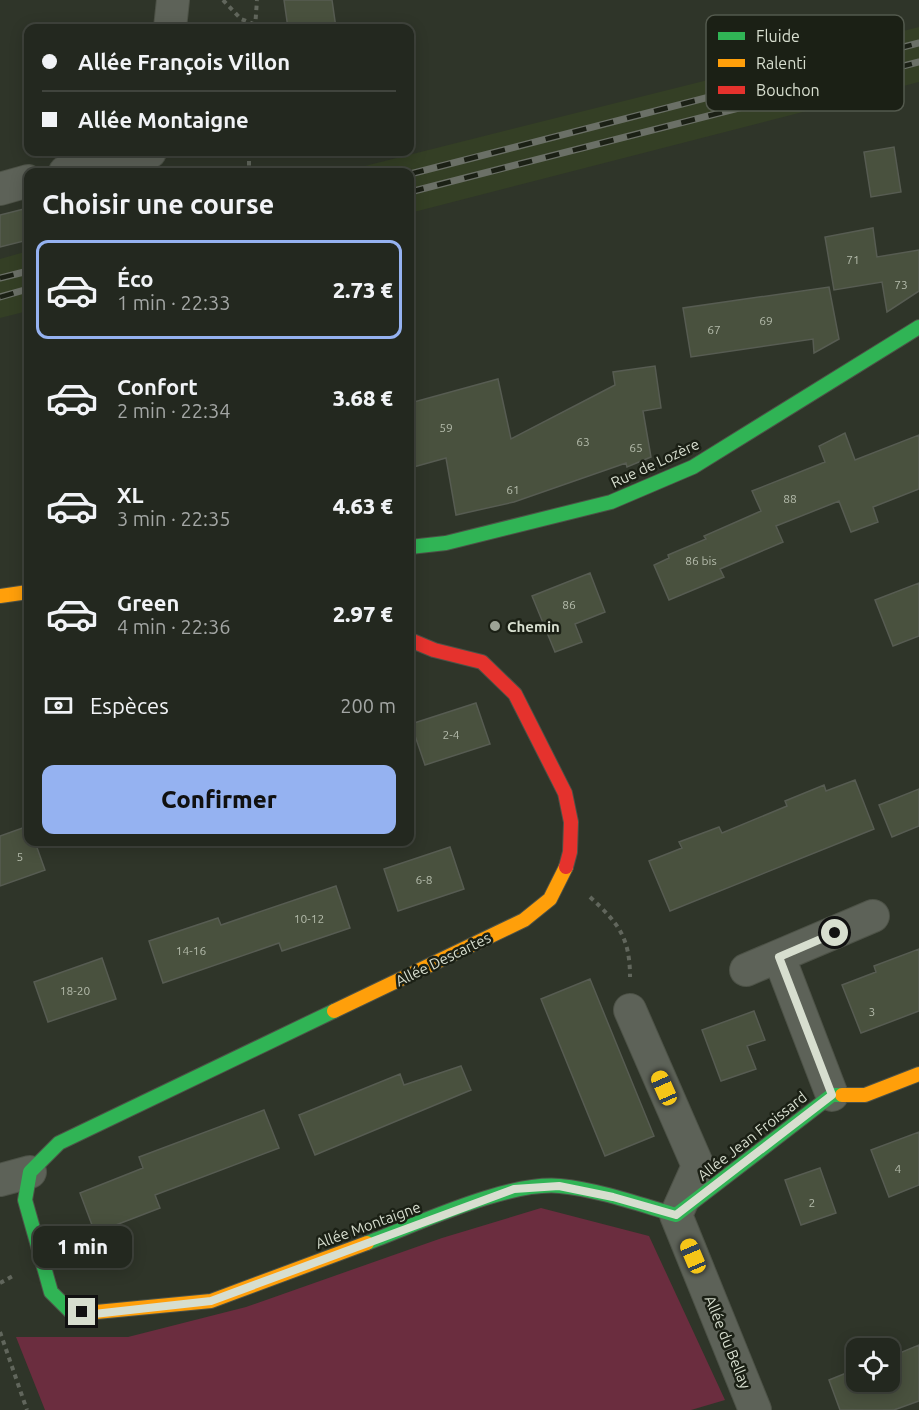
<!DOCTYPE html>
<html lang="fr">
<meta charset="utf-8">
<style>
:root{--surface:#23281f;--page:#2f342c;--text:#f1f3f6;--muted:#a3a6a4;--line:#40443d;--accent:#95b2f1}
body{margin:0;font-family:Ubuntu,sans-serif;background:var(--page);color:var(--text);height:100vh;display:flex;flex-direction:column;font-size:22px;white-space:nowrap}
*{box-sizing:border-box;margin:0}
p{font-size:20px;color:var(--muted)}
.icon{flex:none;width:33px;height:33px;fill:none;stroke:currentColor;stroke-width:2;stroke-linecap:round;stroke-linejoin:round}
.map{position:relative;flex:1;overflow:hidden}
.side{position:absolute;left:24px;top:168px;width:390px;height:678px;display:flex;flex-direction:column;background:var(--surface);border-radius:12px;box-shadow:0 3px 15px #0003,0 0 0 2px var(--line)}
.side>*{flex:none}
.top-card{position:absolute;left:24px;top:24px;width:390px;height:132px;border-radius:12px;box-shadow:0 3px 15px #0003,0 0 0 2px var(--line);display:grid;align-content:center;height:132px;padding:0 18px;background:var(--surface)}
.fabs{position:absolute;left:846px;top:1338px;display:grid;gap:12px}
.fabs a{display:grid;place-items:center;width:54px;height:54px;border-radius:12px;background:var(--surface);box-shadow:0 3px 15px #0003,0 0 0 2px var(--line);font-size:30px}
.end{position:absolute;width:27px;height:27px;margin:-14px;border:8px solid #d7decf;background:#111;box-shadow:0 0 0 3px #111}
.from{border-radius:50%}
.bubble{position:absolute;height:42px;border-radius:12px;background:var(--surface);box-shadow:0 3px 15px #0003,0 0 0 2px var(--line);font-size:20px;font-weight:800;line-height:42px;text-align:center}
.car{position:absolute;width:18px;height:36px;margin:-18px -9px;border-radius:8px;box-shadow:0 0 4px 2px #0007;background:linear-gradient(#f5c518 24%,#345 0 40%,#f5c518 0 76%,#345 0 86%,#f5c518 0)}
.top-card b{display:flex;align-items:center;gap:21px;height:57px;font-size:22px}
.top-card b+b{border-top:2px solid var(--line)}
.top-card i{width:15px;height:15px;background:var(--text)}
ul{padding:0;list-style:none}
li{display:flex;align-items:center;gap:18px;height:99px;margin:0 12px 9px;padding:0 6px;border:3px solid transparent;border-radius:12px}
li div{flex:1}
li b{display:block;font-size:22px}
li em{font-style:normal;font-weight:800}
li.active{border-color:var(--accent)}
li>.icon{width:54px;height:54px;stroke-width:1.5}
h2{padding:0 18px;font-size:27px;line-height:72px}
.pay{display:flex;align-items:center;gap:15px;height:66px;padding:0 18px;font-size:22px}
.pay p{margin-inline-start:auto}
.action{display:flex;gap:12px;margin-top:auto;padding:12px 18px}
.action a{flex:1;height:69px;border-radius:12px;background:var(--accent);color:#111;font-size:24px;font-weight:800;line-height:69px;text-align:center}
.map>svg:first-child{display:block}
</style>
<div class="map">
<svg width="919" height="1410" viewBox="0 0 919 1410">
<rect width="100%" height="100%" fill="#2f3529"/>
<path fill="#343f25" d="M919,27V82L410,213V172H341Z
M28,251V311L0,318V259Z"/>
<path fill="#6b2d3f" d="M541,1208L649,1236L725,1400L691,1410H45L16,1337H128L246,1307L442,1238Z"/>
<path fill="#49513e" stroke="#575c52" stroke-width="1.5" d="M284,0H332L336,28H288Z
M894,147L901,192L871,197L864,152Z
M28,208V240L0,247V215Z
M873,228L877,257L919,250V291L887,312L882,282L834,290L825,237Z
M829,287L839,339L814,353L813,339L691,357L683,308Z
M655,366L661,408L643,411L651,457L627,467L626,463L514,502L456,515L446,458L410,468V403L498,379L511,439L615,385L613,372Z
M845,433L855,460L919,435V489L873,507L878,522L851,532L839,501L776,526L783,542L720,569L724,577L669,600L654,565L669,558L668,555L706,539L704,536L761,511L752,491L825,462L819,446Z
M590,573L605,612L575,624L582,642L555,652L532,596Z
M919,583V636L893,646L875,600Z
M476,703L490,744L425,765L411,724Z
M855,780L874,829L670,911L649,861L682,848L679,842L719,827L722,833L787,806L785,801L824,785L826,791Z
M919,789V826L892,837L879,805Z
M28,826V842H35L45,870L0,886V836Z
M450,847L464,889L398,911L384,869Z
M336,886L350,928L282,951L279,943L163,983L149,941L218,918L221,925Z
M919,949V1011L861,1033L842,985L876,972L874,966Z
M102,958L116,999L48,1022L34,982Z
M590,979L654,1136L605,1156L541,999Z
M754,1011L765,1040L747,1046L756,1069L721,1081L702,1030Z
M461,1066L471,1090L315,1155L299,1115L400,1074L404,1085Z
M264,1110L279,1148L155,1195L160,1208L95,1233L80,1193L143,1168L139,1157Z
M919,1132V1185L889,1197L871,1150Z
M820,1168L836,1213L801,1225L785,1180Z
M919,1345V1401L894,1410H840L829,1380L856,1369V1382H890V1357Z"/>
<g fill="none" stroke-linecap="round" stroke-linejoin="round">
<g stroke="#4d5247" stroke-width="34">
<path id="street" d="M170,28L173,0
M65,172L150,152
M0,189L28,181
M779,957L832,1095
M746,970L873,916
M630,1010L698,1166L676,1215L755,1410
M0,1180L30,1172"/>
</g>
<g stroke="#4d5247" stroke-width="16">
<path id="fast" d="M410,547L446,543L611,502L693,467L919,327
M367,1243C418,1224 508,1181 560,1186C599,1190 638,1204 676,1215L832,1095H842
M86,1313L70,1311L51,1292L25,1200L30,1172L59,1143L334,1011"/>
</g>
<g stroke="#4d5247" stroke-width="16">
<path id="slow" d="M0,596L28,592
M334,1011L524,920L550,899L566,867
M842,1095H865L919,1074
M86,1313L211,1301L367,1243"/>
</g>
<g stroke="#4d5247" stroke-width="16">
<path id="jam" d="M410,640L434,650L482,662L515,694L565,793L571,822L570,852L566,867"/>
</g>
<path stroke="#61665c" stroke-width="4" stroke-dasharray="4.5 4.5" stroke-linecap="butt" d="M223,0L241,19L256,25
M255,28L257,0
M249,152V172
M590,897C618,923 630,937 630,977
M0,1283L13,1276
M0,1332L27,1410"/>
<use href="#street" stroke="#5d6258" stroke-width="32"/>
<use href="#fast" stroke="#30b455" stroke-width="14"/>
<use href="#slow" stroke="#ff9f0a" stroke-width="14"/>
<use href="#jam" stroke="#e5322d" stroke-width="14"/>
<g stroke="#6b7067" stroke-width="7">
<path id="rail" d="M410,174L919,43
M410,192L919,62
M0,278L28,271
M0,297L28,289"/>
</g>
<use href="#rail" stroke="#1b2015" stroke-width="4.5" stroke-dasharray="14" stroke-linecap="butt"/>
</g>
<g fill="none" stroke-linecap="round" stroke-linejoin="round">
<path stroke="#d7decf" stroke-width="8" d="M82,1312L94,1314L211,1301L514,1189L559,1186L613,1197L676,1215L832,1095L779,957L835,933"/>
</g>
<circle fill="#9ca395" stroke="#1b2015" stroke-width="2" cx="495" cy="626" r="6"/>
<g text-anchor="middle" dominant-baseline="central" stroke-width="5" stroke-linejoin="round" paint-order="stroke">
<g font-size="12" fill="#b4bbab">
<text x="853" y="259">71</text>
<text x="901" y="284">73</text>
<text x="766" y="320">69</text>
<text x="714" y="329">67</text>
<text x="446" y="427">59</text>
<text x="583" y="441">63</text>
<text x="636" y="447">65</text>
<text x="513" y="489">61</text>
<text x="790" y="498">88</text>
<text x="701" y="560">86 bis</text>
<text x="569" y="604">86</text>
<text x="451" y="734">2-4</text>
<text x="20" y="856">5</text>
<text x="424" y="879">6-8</text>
<text x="309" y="918">10-12</text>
<text x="191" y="950">14-16</text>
<text x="75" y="990">18-20</text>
<text x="872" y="1011">3</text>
<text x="898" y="1168">4</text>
<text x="812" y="1202">2</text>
</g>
<g font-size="15" fill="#d7decf" stroke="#1b2015">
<text transform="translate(655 463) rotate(-25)">Rue de Lozère</text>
<text transform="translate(443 959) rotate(-26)">Allée Descartes</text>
<text transform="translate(752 1136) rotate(-38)">Allée Jean Froissard</text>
<text transform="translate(368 1225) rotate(-20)">Allée Montaigne</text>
<text transform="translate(728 1342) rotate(68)">Allée du Bellay</text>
</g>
<g font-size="15" font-weight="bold" fill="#d7decf" stroke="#1b2015" text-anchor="start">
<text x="507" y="626">Chemin</text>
</g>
</g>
<rect x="706" y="15" width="198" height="96" rx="9" fill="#1b2015" stroke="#53594d" stroke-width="1.5"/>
<rect x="718" y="32" width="27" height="8" fill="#30b455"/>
<rect x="718" y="59" width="27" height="8" fill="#ff9f0a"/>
<rect x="718" y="86" width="27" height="8" fill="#e5322d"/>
<g font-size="16" fill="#d7decf">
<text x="756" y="42">Fluide</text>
<text x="756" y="69">Ralenti</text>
<text x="756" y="96">Bouchon</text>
</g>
</svg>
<div class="fabs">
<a><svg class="icon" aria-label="locate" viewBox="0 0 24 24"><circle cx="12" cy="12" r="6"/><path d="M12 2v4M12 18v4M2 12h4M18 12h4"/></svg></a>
</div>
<i class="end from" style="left:835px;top:933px"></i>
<i class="end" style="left:82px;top:1312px"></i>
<div class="bubble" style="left:33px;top:1226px;width:99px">1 min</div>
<i class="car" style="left:664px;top:1088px;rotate:336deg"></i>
<i class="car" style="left:693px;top:1256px;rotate:337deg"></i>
<div class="top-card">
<b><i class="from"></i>Allée François Villon</b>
<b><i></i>Allée Montaigne</b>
</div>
<section class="side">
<h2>Choisir une course</h2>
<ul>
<li class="active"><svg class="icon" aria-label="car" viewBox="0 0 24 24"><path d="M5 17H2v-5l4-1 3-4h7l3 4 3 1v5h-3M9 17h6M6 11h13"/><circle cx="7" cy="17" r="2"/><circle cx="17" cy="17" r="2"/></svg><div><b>Éco</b><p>1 min · 22:33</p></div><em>2.73 €</em></li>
<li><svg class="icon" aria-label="car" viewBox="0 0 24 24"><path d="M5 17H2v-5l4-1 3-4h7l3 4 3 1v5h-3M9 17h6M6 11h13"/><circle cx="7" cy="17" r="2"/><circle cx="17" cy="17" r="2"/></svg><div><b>Confort</b><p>2 min · 22:34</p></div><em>3.68 €</em></li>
<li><svg class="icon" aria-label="car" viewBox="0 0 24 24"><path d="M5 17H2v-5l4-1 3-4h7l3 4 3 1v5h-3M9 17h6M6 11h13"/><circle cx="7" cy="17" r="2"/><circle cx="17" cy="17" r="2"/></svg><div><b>XL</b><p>3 min · 22:35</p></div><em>4.63 €</em></li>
<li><svg class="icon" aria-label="car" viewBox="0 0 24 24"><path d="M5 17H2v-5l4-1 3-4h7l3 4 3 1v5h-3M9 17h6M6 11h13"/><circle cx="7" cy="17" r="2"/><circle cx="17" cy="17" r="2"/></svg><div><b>Green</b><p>4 min · 22:36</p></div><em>2.97 €</em></li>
</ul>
<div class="pay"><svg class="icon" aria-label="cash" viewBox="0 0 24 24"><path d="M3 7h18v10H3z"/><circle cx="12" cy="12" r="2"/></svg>Espèces<p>200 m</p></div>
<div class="action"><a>Confirmer</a></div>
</section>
</div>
